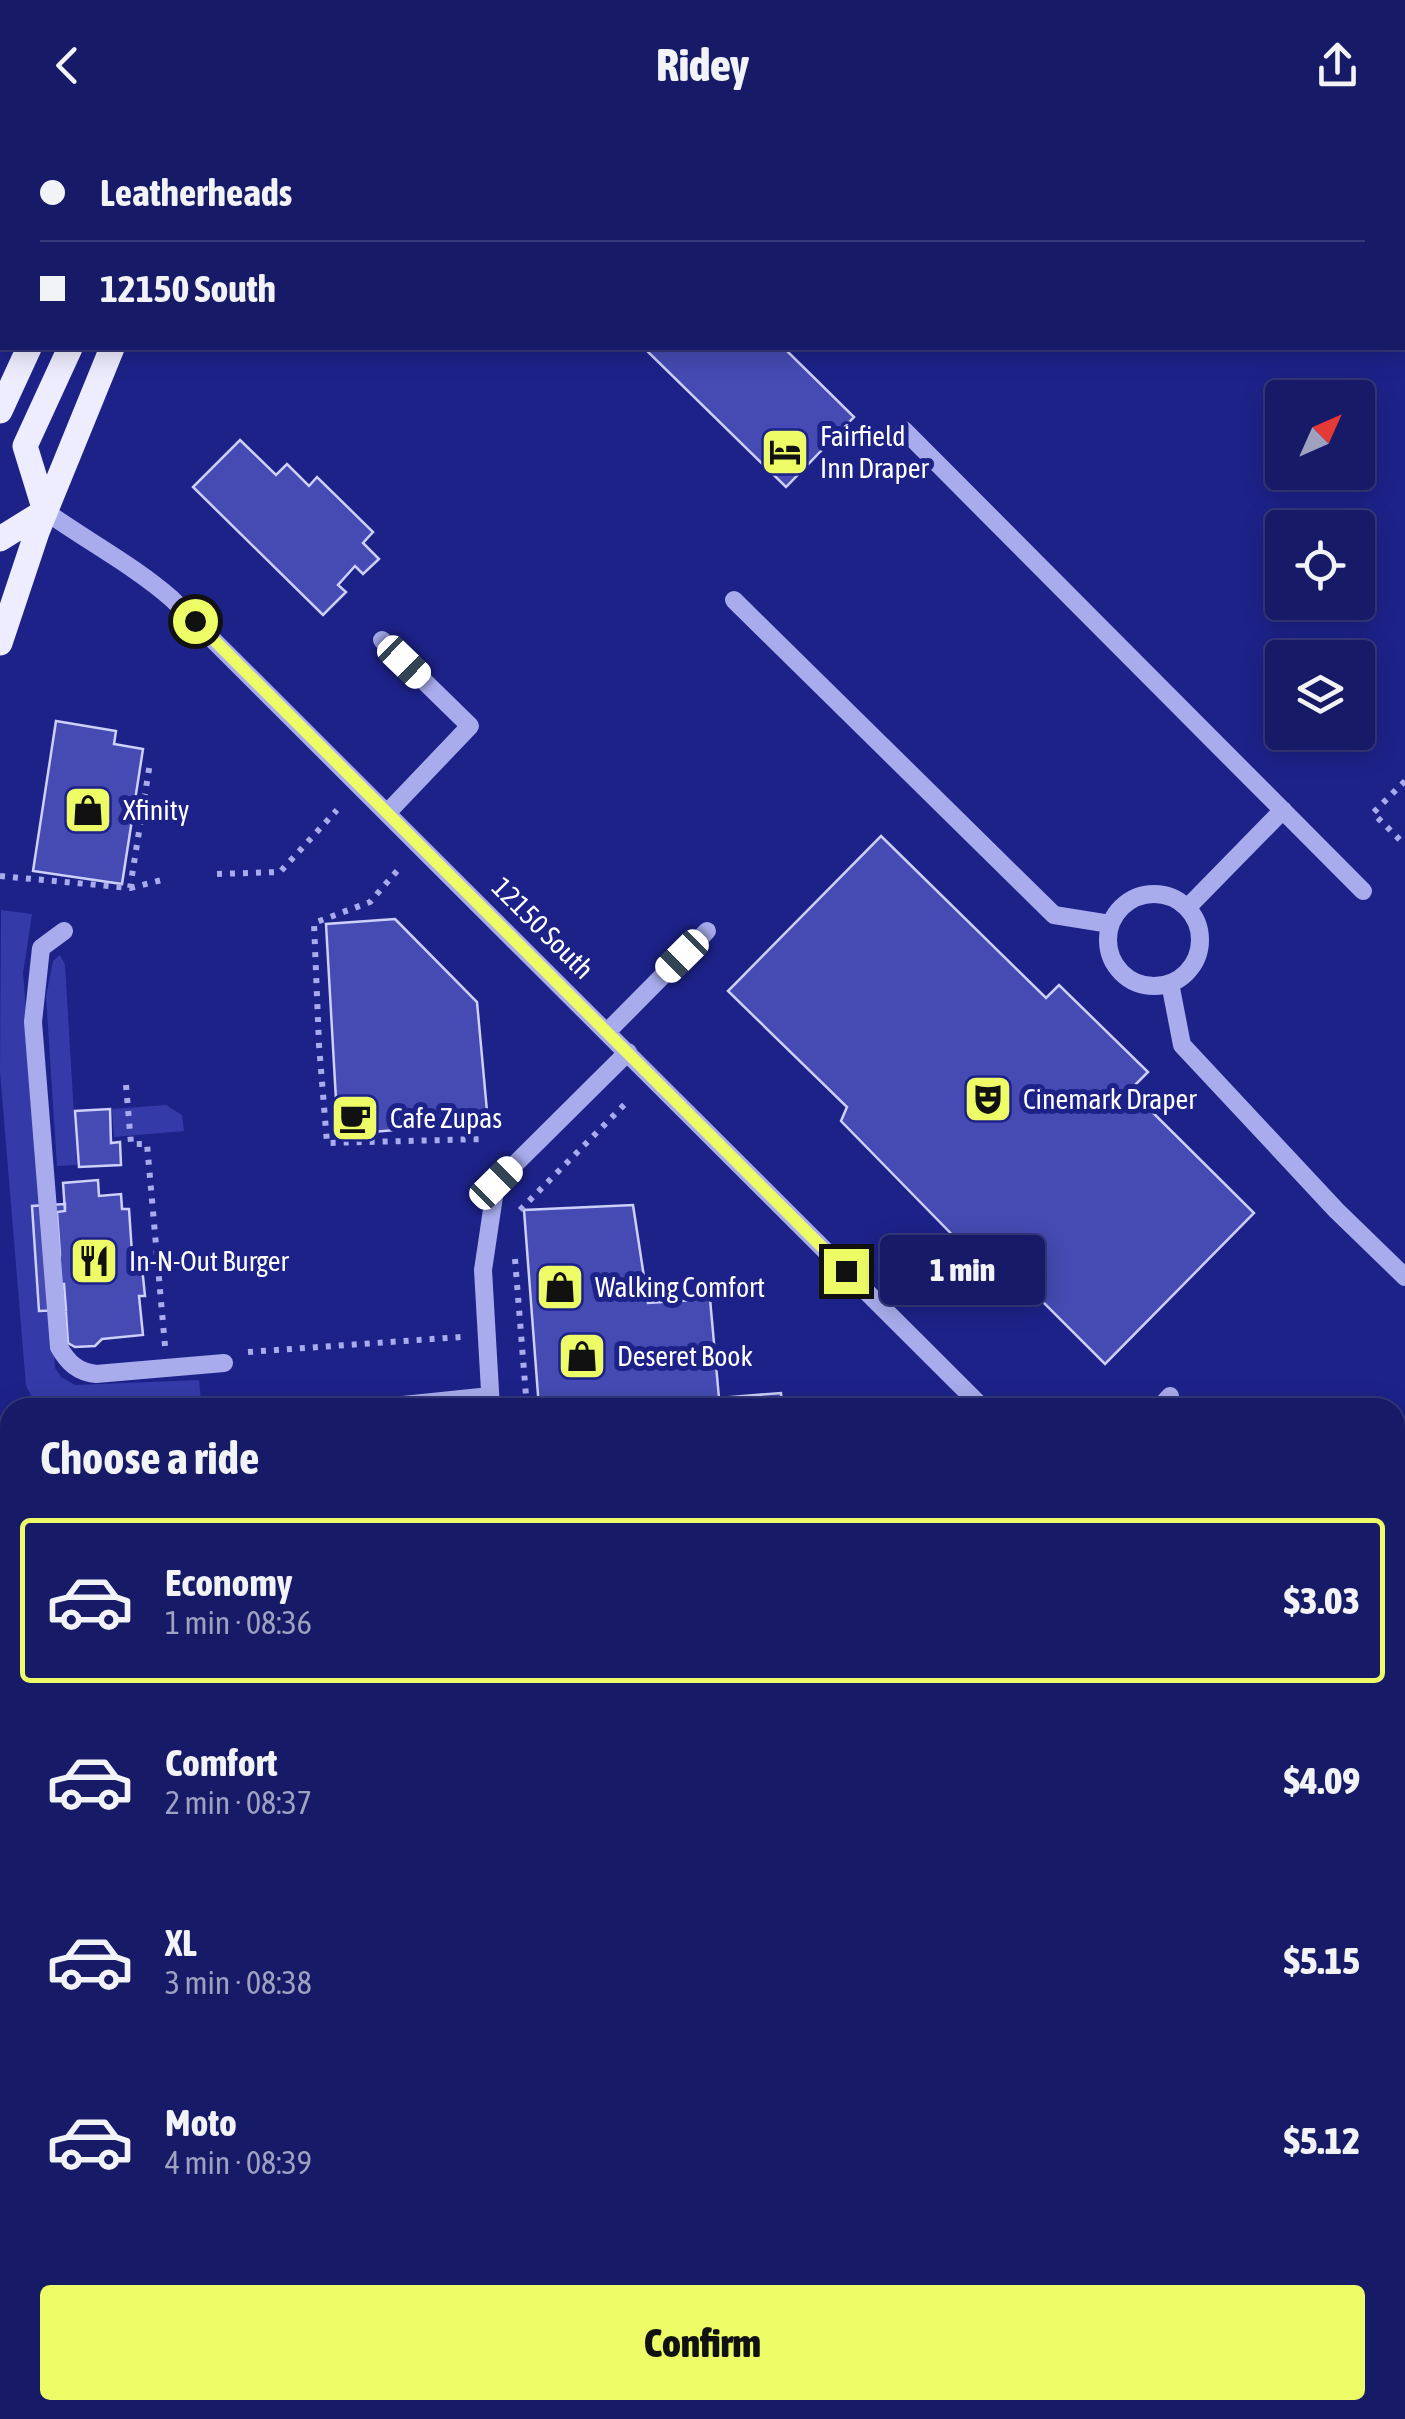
<!DOCTYPE html>
<meta charset="utf-8">
<style>
:root{--surface:#161a67;--page:#1f236d;--text:#f1f3f6;--muted:#9ea1c0;--line:#35387b;--accent:#ecfb66}
body{margin:0;font-family:"Asap Condensed",sans-serif;background:var(--page);color:var(--text);height:100vh;display:flex;flex-direction:column;font-size:38px;white-space:nowrap}
*{box-sizing:border-box;margin:0}
p{font-size:32px;color:var(--muted)}
.icon{flex:none;width:55px;height:55px;fill:none;stroke:currentColor;stroke-width:2;stroke-linecap:round;stroke-linejoin:round}
.map{position:relative;flex:1;overflow:hidden}
.details{position:absolute;left:0px;top:1268px;width:1405px;height:1022px;display:flex;flex-direction:column;background:var(--surface);border-radius:30px 30px 0 0;box-shadow:0 5px 25px #0003,0 0 0 2px var(--line)}
.details>*{flex:none}
.top-card{position:absolute;left:0px;top:0px;width:1405px;height:220px;box-shadow:0 5px 25px #0003,0 0 0 2px var(--line);display:grid;align-content:center;height:220px;padding:0 40px;background:var(--surface)}
.needle{width:65px;rotate:45deg}
.fabs{position:absolute;left:1265px;top:250px;display:grid;gap:20px}
.fabs a{display:grid;place-items:center;width:110px;height:110px;border-radius:10px;background:var(--surface);box-shadow:0 5px 25px #0003,0 0 0 2px var(--line);font-size:50px}
.end{position:absolute;width:45px;height:45px;margin:-22px;border:12px solid #ecfb66;background:#111;box-shadow:0 0 0 5px #111}
.from{border-radius:50%}
.bubble{position:absolute;height:70px;border-radius:10px;background:var(--surface);box-shadow:0 5px 25px #0003,0 0 0 2px var(--line);font-size:32px;font-weight:800;line-height:70px;text-align:center}
.car{position:absolute;width:30px;height:60px;margin:-30px -15px;border-radius:12px;box-shadow:0 0 8px 2px #0007;background:linear-gradient(#fff 24%,#345 0 40%,#fff 0 76%,#345 0 86%,#fff 0)}
.top-card b{display:flex;align-items:center;gap:35px;height:95px;font-size:38px}
.top-card b+b{border-top:2px solid var(--line)}
.top-card i{width:25px;height:25px;background:var(--text)}
ul{padding:0;list-style:none}
li{display:flex;align-items:center;gap:30px;height:165px;margin:0 20px 15px;padding:0 20px;border:5px solid transparent;border-radius:10px}
li div{flex:1}
li b{display:block;font-size:38px}
li em{font-style:normal;font-weight:800}
li.current{border-color:var(--accent)}
li>.icon{width:90px;height:90px;stroke-width:1.5}
h2{padding:0 40px;font-size:45px;line-height:120px}
.button{display:flex;gap:20px;margin-top:auto;padding:20px 40px}
.button a{flex:1;height:115px;border-radius:10px;background:var(--accent);color:#111;font-size:40px;font-weight:800;line-height:115px;text-align:center}
header{display:flex;justify-content:space-between;align-items:center;height:130px;padding:0 40px;background:var(--surface);font-size:45px;font-weight:800}
.map>svg:first-child{display:block}
</style>
<header><svg class="icon" aria-label="back" viewBox="0 0 24 24"><path d="M15 5l-7 7 7 7"/></svg>Ridey<svg class="icon" aria-label="share" viewBox="0 0 24 24"><path d="M12 15V3M7 8l5-5 5 5M5 13v7h14v-7"/></svg></header>
<div class="map">
<svg width="1405" height="2289" viewBox="0 0 1405 2289">
<rect width="100%" height="100%" fill="#1d2289"/>
<path fill="#343ba9" d="M1,780L32,784L23,843L55,1238L61,1247L75,1255L199,1250L201,1272L138,1278L43,1277L32,1267L26,1256L0,941Z
M60,825L65,835L77,1035L57,1036L46,866L53,831Z
M166,975L182,985L184,1001L114,1007L112,979Z"/>
<path fill="#454bb2" stroke="#cdd0f9" stroke-width="2.5" d="M427,0H565L568,2H430Z
M657,0H817L819,2H659Z
M644,218H784L854,287L786,357Z
M240,310L276,345L287,334L309,356L317,347L373,402L363,413L379,429L363,444L355,436L338,455L346,462L323,485L193,357Z
M56,591L116,601L114,614L143,619L122,754L33,741Z
M881,706L1046,868L1059,855L1148,942L1130,960L1254,1083L1105,1234L988,1117L973,1126L841,991L847,977L728,861Z
M395,789L477,872L488,992L338,1005L326,794Z
M110,979L111,1013L120,1012L121,1035L79,1037L75,981Z
M98,1050L99,1066L121,1064L122,1079H129L133,1138L142,1137L145,1166H139L143,1205L102,1209L95,1216L75,1217L68,1213L64,1154H56L60,1125L57,1082L65,1081L63,1053Z
M65,1074V1081L57,1082L60,1125L56,1154H64L66,1180L39,1181L32,1076Z
M633,1075L648,1173L710,1169L719,1268L781,1263L782,1278H539L524,1080Z
M10,1901V1991L0,2001V1911Z
M1051,2280H1162L1153,2289H1060Z
M1162,2280H1352L1361,2289H1153Z"/>
<g fill="none" stroke-linecap="round" stroke-linejoin="round">
<path stroke="#a8acec" stroke-width="6" stroke-dasharray="5 8" stroke-linecap="butt" d="M1405,651L1373,683L1405,715
M397,741L370,772L314,793L319,915L327,1013L485,1009
M217,744L280,742L337,680
M0,746L130,758L150,633
M130,758L162,750
M126,955L131,1014H147L165,1216
M520,1080L628,971
M515,1129L527,1278
M248,1222L461,1207
M102,1278L117,1270
M0,1619L7,1618
M0,2018L10,2028
M0,2183L10,2173
M1014,2280L1023,2289"/>
<path stroke="#a8acec" stroke-width="18" d="M1234,0L1237,2
M1335,0L1338,2
M1402,69L1405,71
M1402,167L1405,170
M904,300L1363,761
M45,381C87,411 133,435 172,469L983,1278
M734,470L1054,785L1110,794
M382,510L470,596L388,682
M1108 810a46 46 0 1 1 92 0a46 46 0 1 1-92 0Z
M1187,778L1283,680
M64,801L41,818L33,892L59,1217C68,1233 78,1242 96,1244L224,1233
M1170,853L1182,915L1336,1080L1405,1147
M608,901L707,801
M374,1278L490,1266
M491,1278L483,1140L496,1053L628,922
M1159,1278L1170,1266
M0,1345H10
M1395,1613L1405,1603
M1395,1685L1405,1695
M1395,2111L1405,2101
M960,2280L969,2289
M1392,2280L1402,2289
M775,2289L784,2280"/>
<path stroke="#ededff" stroke-width="25" d="M194,2L195,0
M0,281L29,218
M0,409L45,381L25,316L70,218
M0,513L37,402L112,218"/>
<path stroke="#fff" stroke-width="30" d="M15,2L17,0
M0,25L2,21"/>
</g>
<g fill="none" stroke-linecap="round" stroke-linejoin="round">
<path stroke="#ecfb66" stroke-width="12" d="M195,491L846,1141"/>
</g>
<defs>
<g id="hotel-square" transform="scale(2.5)"><rect x="-9" y="-9" width="18" height="18" rx="4" fill="#ecfb66" stroke="#1d2289"/><path d="M-6-4.5h1.5V1H6V5H4.5V3h-9V5H-6ZM-4 0a1.8 1.8 0 1 1 3.6 0ZM.5 0V-2.5h3Q6-2.5 6 0Z" fill="#111"/></g>
<g id="shop-square" transform="scale(2.5)"><rect x="-9" y="-9" width="18" height="18" rx="4" fill="#ecfb66" stroke="#1d2289"/><path d="M-5-2.5h2.3a2.7 3.5 0 0 1 5.4 0H5L5.5 6h-11ZM-1.5-2.5h3a1.5 2.3 0 0 0-3 0Z" fill="#111"/></g>
<g id="theatre-square" transform="scale(2.5)"><rect x="-9" y="-9" width="18" height="18" rx="4" fill="#ecfb66" stroke="#1d2289"/><path d="M-5-5.5Q0-4 5-5.5V0Q5 5 0 6Q-5 5-5 0ZM-3.3-2.5H-1v1.5H-3.3ZM1-2.5H3.3v1.5H1ZM-2.8 1Q0 5.5 2.8 1Z" fill="#111"/></g>
<g id="cafe-square" transform="scale(2.5)"><rect x="-9" y="-9" width="18" height="18" rx="4" fill="#ecfb66" stroke="#1d2289"/><path d="M-5.5-4.5H6V0H3Q3 3.5 0 3.5H-2.5Q-5.5 3.5-5.5 0ZM3-3.2v2h1.7v-2ZM-6 4.5H4V6H-6Z" fill="#111"/></g>
<g id="restaurant-square" transform="scale(2.5)"><rect x="-9" y="-9" width="18" height="18" rx="4" fill="#ecfb66" stroke="#1d2289"/><path d="M-5-6h1v4h1v-4h1v4h1v-4h1v5L-1.5 .5V6h-2V.5L-5-1ZM5-6V6H3V1.5H1.5Q1.5-4 5-6Z" fill="#111"/></g>
</defs>
<g fill-rule="evenodd">
<use href="#hotel-square" x="785" y="322"/>
<use href="#shop-square" x="88" y="680"/>
<use href="#theatre-square" x="988" y="969"/>
<use href="#cafe-square" x="355" y="988"/>
<use href="#restaurant-square" x="94" y="1131"/>
<use href="#shop-square" x="560" y="1157"/>
<use href="#shop-square" x="582" y="1226"/>
</g>
<g text-anchor="middle" dominant-baseline="central" stroke-width="10" stroke-linejoin="round" paint-order="stroke">
<g font-size="28" fill="#fff" stroke="#1d2289" text-anchor="start">
<text x="820" y="306">Fairfield<tspan x="820" dy="32">Inn Draper</tspan></text>
<text x="123" y="680">Xfinity</text>
<text x="1023" y="969">Cinemark Draper</text>
<text x="390" y="988">Cafe Zupas</text>
<text x="129" y="1131">In-N-Out Burger</text>
<text x="595" y="1157">Walking Comfort</text>
<text x="617" y="1226">Deseret Book</text>
</g>
<g font-size="28" fill="#fff" stroke="#1d2289">
<text transform="translate(543 798) rotate(45)">12150 South</text>
</g>
</g>
</svg>
<div class="fabs">
<a><svg class="needle" viewBox="-14 -14 28 28"><path d="M0-13l5 13h-10z" fill="#e53935"/><path d="M0 13l5-13h-10z" fill="#9ea1c0"/></svg></a>
<a><svg class="icon" aria-label="locate" viewBox="0 0 24 24"><circle cx="12" cy="12" r="6"/><path d="M12 2v4M12 18v4M2 12h4M18 12h4"/></svg></a>
<a><svg class="icon" aria-label="layers" viewBox="0 0 24 24"><path d="M12 4l9 5-9 5-9-5zM3 14l9 5 9-5"/></svg></a>
</div>
<i class="end from" style="left:195px;top:491px"></i>
<i class="end" style="left:846px;top:1141px"></i>
<div class="bubble" style="left:880px;top:1105px;width:165px">1 min</div>
<i class="car" style="left:404px;top:532px;rotate:134deg"></i>
<i class="car" style="left:682px;top:826px;rotate:225deg"></i>
<i class="car" style="left:496px;top:1053px;rotate:45deg"></i>
<div class="top-card">
<b><i class="from"></i>Leatherheads</b>
<b><i></i>12150 South</b>
</div>
<section class="details">
<h2>Choose a ride</h2>
<ul>
<li class="current"><svg class="icon" aria-label="car" viewBox="0 0 24 24"><path d="M5 17H2v-5l4-1 3-4h7l3 4 3 1v5h-3M9 17h6M6 11h13"/><circle cx="7" cy="17" r="2"/><circle cx="17" cy="17" r="2"/></svg><div><b>Economy</b><p>1 min · 08:36</p></div><em>$3.03</em></li>
<li><svg class="icon" aria-label="car" viewBox="0 0 24 24"><path d="M5 17H2v-5l4-1 3-4h7l3 4 3 1v5h-3M9 17h6M6 11h13"/><circle cx="7" cy="17" r="2"/><circle cx="17" cy="17" r="2"/></svg><div><b>Comfort</b><p>2 min · 08:37</p></div><em>$4.09</em></li>
<li><svg class="icon" aria-label="car" viewBox="0 0 24 24"><path d="M5 17H2v-5l4-1 3-4h7l3 4 3 1v5h-3M9 17h6M6 11h13"/><circle cx="7" cy="17" r="2"/><circle cx="17" cy="17" r="2"/></svg><div><b>XL</b><p>3 min · 08:38</p></div><em>$5.15</em></li>
<li><svg class="icon" aria-label="car" viewBox="0 0 24 24"><path d="M5 17H2v-5l4-1 3-4h7l3 4 3 1v5h-3M9 17h6M6 11h13"/><circle cx="7" cy="17" r="2"/><circle cx="17" cy="17" r="2"/></svg><div><b>Moto</b><p>4 min · 08:39</p></div><em>$5.12</em></li>
</ul>
<div class="button"><a>Confirm</a></div>
</section>
</div>
